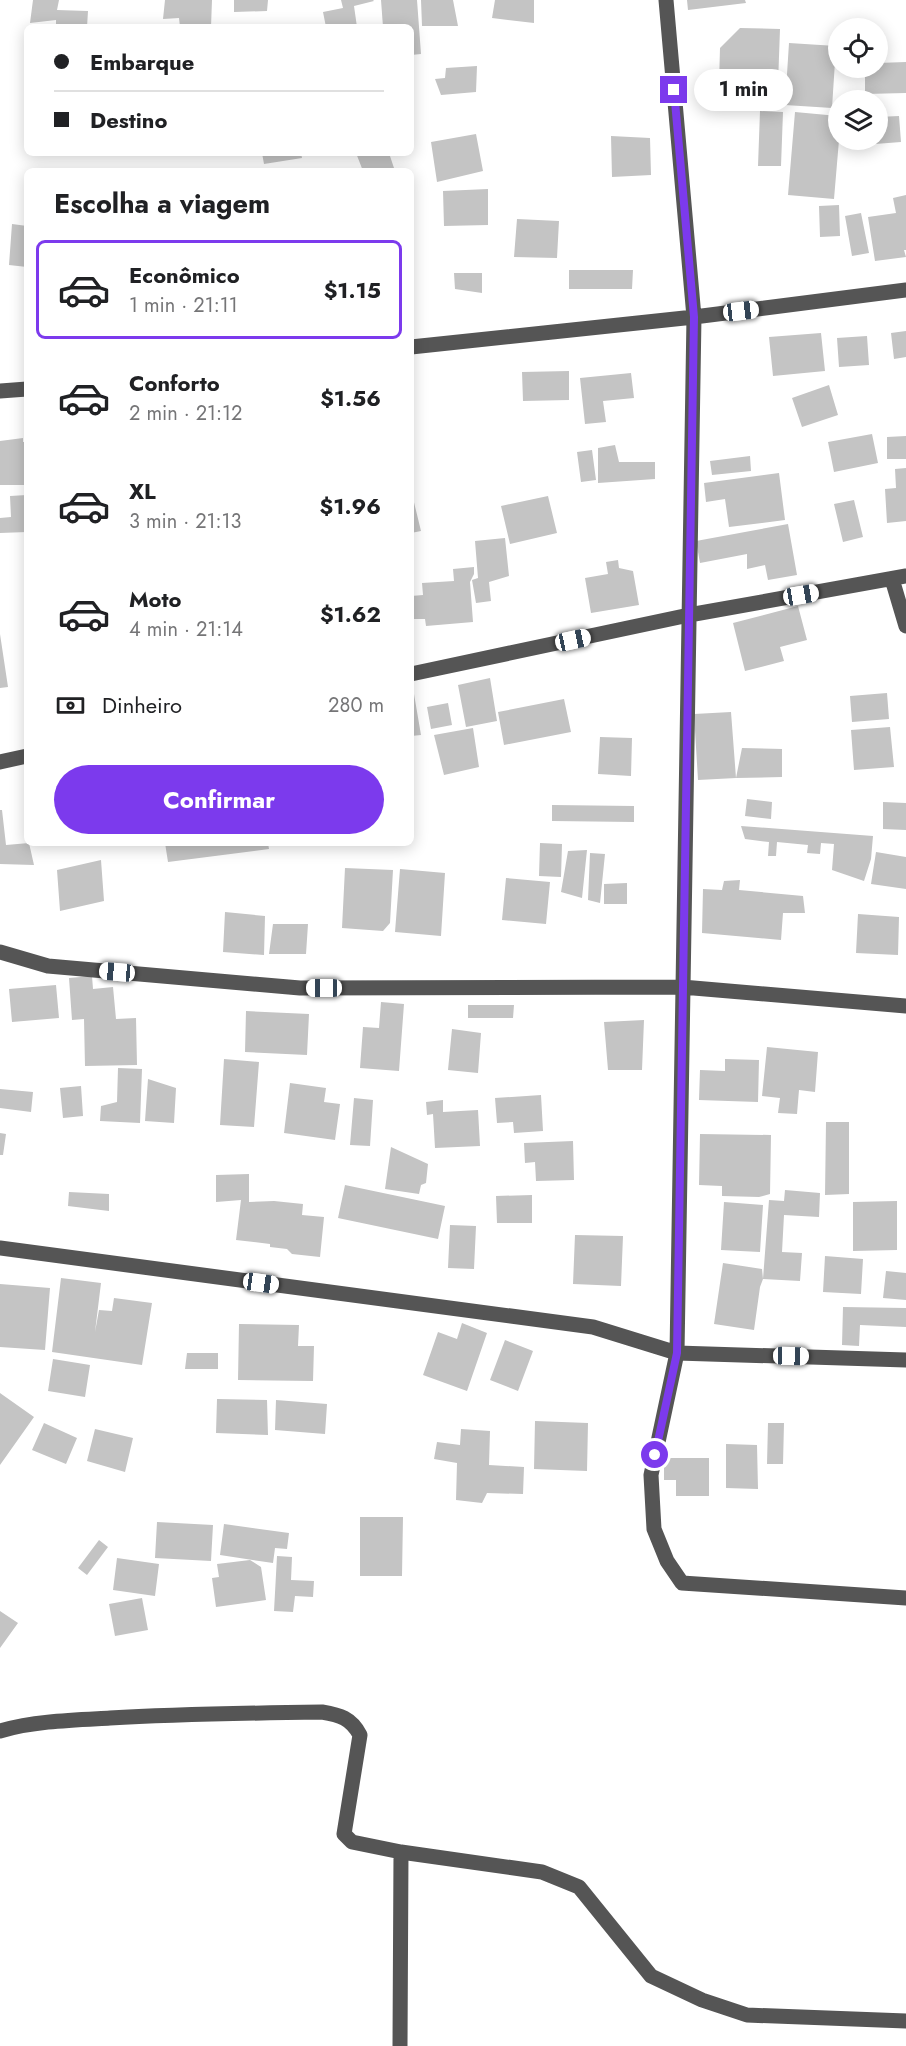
<!DOCTYPE html>
<html lang="pt">
<meta charset="utf-8">
<style>
:root{--surface:#fff;--page:#f2f2f2;--text:#202124;--muted:#757577;--line:#e0e0e0;--accent:#7c3aed}
body{margin:0;font-family:Jost,sans-serif;background:var(--page);color:var(--text);height:100vh;display:flex;flex-direction:column;font-size:22px;white-space:nowrap}
*{box-sizing:border-box;margin:0}
p{font-size:20px;color:var(--muted)}
.icon{flex:none;width:33px;height:33px;fill:none;stroke:currentColor;stroke-width:2;stroke-linecap:round;stroke-linejoin:round}
.map{position:relative;flex:1;overflow:hidden}
.side{position:absolute;left:24px;top:168px;width:390px;height:678px;display:flex;flex-direction:column;background:var(--surface);border-radius:9px;box-shadow:0 3px 15px #0003}
.side>*{flex:none}
.top-card{position:absolute;left:24px;top:24px;width:390px;height:132px;border-radius:9px;box-shadow:0 3px 15px #0003;display:grid;align-content:center;height:132px;padding:0 30px;background:var(--surface)}
.tools{position:absolute;left:828px;top:18px;display:grid;gap:12px}
.tools a{display:grid;place-items:center;width:60px;height:60px;border-radius:50%;background:var(--surface);box-shadow:0 3px 15px #0003;font-size:30px}
.end{position:absolute;width:27px;height:27px;margin:-14px;border:8px solid #7c3aed;background:#fff;box-shadow:0 0 0 3px #fff}
.from{border-radius:50%}
.bubble{position:absolute;height:42px;border-radius:21px;background:var(--surface);box-shadow:0 3px 15px #0003;font-size:20px;font-weight:700;line-height:42px;text-align:center}
.car{position:absolute;width:18px;height:36px;margin:-18px -9px;border-radius:8px;box-shadow:0 0 4px 2px #0007;background:linear-gradient(#fff 24%,#345 0 40%,#fff 0 76%,#345 0 86%,#fff 0)}
.top-card b{display:flex;align-items:center;gap:21px;height:57px;font-size:22px}
.top-card b+b{border-top:2px solid var(--line)}
.top-card i{width:15px;height:15px;background:var(--text)}
ul{padding:0;list-style:none}
li{display:flex;align-items:center;gap:18px;height:99px;margin:0 12px 9px;padding:0 18px;border:3px solid transparent;border-radius:9px}
li div{flex:1}
li b{display:block;font-size:22px}
li em{font-style:normal;font-weight:700}
li.on{border-color:var(--accent)}
li>.icon{width:54px;height:54px;stroke-width:1.5}
h2{padding:0 30px;font-size:27px;line-height:72px}
.pay{display:flex;align-items:center;gap:15px;height:66px;padding:0 30px;font-size:22px}
.pay p{margin-inline-start:auto}
.cta{display:flex;gap:12px;margin-top:auto;padding:12px 30px}
.cta a{flex:1;height:69px;border-radius:36px;background:var(--accent);color:#fff;font-size:24px;font-weight:700;line-height:69px;text-align:center}
.map>svg:first-child{display:block}
</style>
<div class="map">
<svg width="906" height="2046" viewBox="0 0 906 2046">
<rect width="100%" height="100%" fill="#fff"/>
<path fill="#c4c4c4" d="M33,0H59L57,10L88,11L87,27H56V20L30,23Z
M165,0H212L211,27H180L179,18L163,19Z
M234,0H268L267,11L234,12Z
M341,0H373L374,1L354,6L357,27H326L323,12L343,8Z
M381,0H417L421,54L411,55V27H383Z
M421,0H453L458,26H422Z
M495,0H534V23L492,18Z
M687,0H745L746,3L688,10Z
M740,28L780,29L778,84L719,83L720,48Z
M789,43L836,46L832,108L785,105Z
M906,62V93L865,94V68H878V63Z
M477,66L476,92L441,95L435,79L445,78L446,68Z
M760,111L783,112L781,166H758Z
M795,112L838,116L839,140L834,199L788,195Z
M899,116L901,142L862,145L861,140H878V117Z
M476,134L483,171L437,182L431,142Z
M611,136L650,138L651,175L612,177Z
M262,153H301L302,158L264,164Z
M356,153H389L395,171H363Z
M488,189V225L444,226L443,191Z
M906,195V250H904L906,257L875,261L868,217L896,213L893,198Z
M839,205L840,236L820,237L819,206Z
M861,213L869,253L852,256L845,216Z
M517,219L559,221L557,258L514,257Z
M12,224L27,226V267L9,265Z
M569,270H633L632,289H569Z
M454,273H482V293L455,289Z
M906,331V357L894,359L891,333Z
M821,333L825,371L773,376L769,337Z
M867,336L869,365L839,367L837,338Z
M569,371V400L523,401L522,372Z
M631,373L634,398L603,401L606,422L585,424L580,378Z
M829,385L838,415L802,427L792,398Z
M872,434L878,463L834,472L828,442Z
M906,436V459H887V437Z
M23,438V442H27V485H0V441Z
M615,445L619,462H655V479L598,483V448Z
M592,450L596,480L581,482L577,452Z
M750,456L751,471L712,475L710,461Z
M906,468V521L887,523L885,489L896,488L895,469Z
M779,473L785,520L729,527L725,499L706,502L704,483Z
M411,490L421,531L411,533Z
M27,495V532L0,533V518L11,517L10,496Z
M548,496L557,533L510,544L501,506Z
M854,500L863,537L843,542L834,504Z
M788,524L797,575L768,580L765,565L747,569V554L700,563L696,541Z
M505,538L509,576L489,582L491,601L476,603L472,580L478,578L475,541Z
M618,560L619,568L633,571L639,605L591,613L585,578L608,574L606,562Z
M474,567V574L470,582L473,622L426,626L425,619H411V596L423,595L422,583L454,581L453,569Z
M798,606L807,640L780,647L784,661L745,671L733,623Z
M0,634L8,687L0,688Z
M490,678L497,721L466,727L458,685Z
M887,693L889,719L852,722L850,696Z
M411,694H414L421,735L411,736Z
M564,699L571,732L504,745L498,712Z
M448,703L452,725L431,729L427,707Z
M731,712L736,778L698,780L694,714Z
M890,727L894,767L854,770L851,730Z
M473,728L479,767L444,775L434,735Z
M600,737L632,738L631,776L598,774Z
M742,748L782,749V777L736,778Z
M747,799L772,802L771,819L745,816Z
M883,802L906,803V830L883,829Z
M552,805L634,806V822L552,821Z
M0,810H2L6,845L29,843L34,865L0,864Z
M741,826L873,836L871,859L864,881L832,870L834,844L821,843L820,854L807,853L808,845L777,842L776,856H768L769,842L745,839Z
M165,843H268L269,849L168,862Z
M540,843L562,844L561,877L539,876Z
M587,850L582,898L561,892L568,851Z
M876,852L906,857V889L871,884Z
M590,853L605,854L600,903L588,900Z
M101,860L104,901L60,911L57,870Z
M345,868L393,870L390,923L383,931L342,928Z
M400,869L445,873L441,936L395,932Z
M506,878L550,882L546,924L502,920Z
M740,880L739,890L803,896L805,913H783L781,940L702,933L703,889L722,890L724,881Z
M627,883V904H604V884Z
M225,912L265,916L264,955L223,952Z
M858,914L899,917L898,955L856,953Z
M273,924H308L306,954H269Z
M92,976L93,989L113,987L116,1019L136,1018L137,1065L85,1066L84,1019L72,1020L69,978Z
M56,985L59,1018L12,1022L9,989Z
M381,1002L404,1004L399,1071L360,1068L363,1027L379,1028Z
M468,1005H514L513,1018H468Z
M246,1011L309,1014L307,1055L245,1052Z
M644,1020L642,1070H608L604,1022Z
M452,1029L481,1033L478,1073L448,1070Z
M767,1047L818,1052L815,1092L799,1090L797,1114L778,1113L780,1098L762,1096Z
M224,1059L259,1062L254,1127L220,1125Z
M725,1059L759,1060L758,1102L699,1100L700,1070L725,1071Z
M118,1068L142,1069L140,1123L100,1121L101,1106L117,1102Z
M148,1079L176,1088L174,1123L145,1121Z
M290,1083L326,1088L324,1102L340,1104L335,1140L284,1133Z
M81,1086L83,1116L63,1118L60,1088Z
M0,1089L33,1092L31,1112L0,1108Z
M541,1095L543,1131L514,1133L513,1122L497,1123L495,1098Z
M354,1098L373,1100L370,1146L350,1145Z
M443,1100V1112L478,1110L480,1146L435,1148L433,1114L427,1115L426,1102Z
M826,1122H849V1194L825,1195Z
M0,1133L6,1134L3,1155H0Z
M700,1134L771,1135L770,1194L759,1197L722,1196V1186L699,1185Z
M573,1141L574,1180L536,1181L535,1162L525,1163L524,1143Z
M391,1147L428,1164L426,1183L421,1185L419,1194L385,1189Z
M249,1174V1202L274,1201L303,1204L302,1215L324,1217L320,1257L292,1254L287,1249L270,1247V1244L236,1240L241,1200L216,1202V1175Z
M345,1185L445,1206L438,1239L338,1218Z
M785,1190L820,1193L819,1217L784,1215L782,1252L802,1253L800,1281L763,1279L769,1200L784,1201Z
M69,1192L109,1194V1211L68,1206Z
M532,1195V1223H497L496,1196Z
M897,1201V1250L853,1251V1202Z
M724,1202L763,1205L760,1252L721,1250Z
M450,1225L476,1226L474,1269L448,1268Z
M575,1235L623,1236L621,1286L573,1284Z
M825,1256L863,1259L861,1294L823,1292Z
M723,1263L762,1269L763,1279L760,1287L754,1330L714,1324Z
M886,1271L906,1273V1300L883,1298Z
M61,1278L101,1283L95,1332L99,1310L112,1311L114,1298L152,1303L142,1365L52,1352Z
M0,1284L50,1288L45,1350L0,1347Z
M843,1307L906,1308V1327L860,1325L859,1346L842,1345Z
M462,1323L487,1333L467,1391L423,1375L438,1332L457,1339Z
M239,1324L299,1325L298,1346H314L313,1381L238,1380Z
M505,1340L533,1351L518,1391L490,1380Z
M187,1353H218V1369H185Z
M53,1359L90,1365L85,1397L48,1391Z
M0,1393L34,1417L0,1465Z
M217,1399L267,1400L268,1435L216,1433Z
M276,1400L327,1404L325,1434L275,1430Z
M535,1421L588,1423L587,1471L534,1469Z
M44,1423L77,1438L66,1464L32,1450Z
M768,1423H784L783,1464H767Z
M95,1429L133,1438L125,1472L87,1461Z
M461,1429L490,1431L489,1465L524,1467L523,1494L487,1493L482,1503L456,1500L457,1463L434,1459L437,1442L460,1445Z
M726,1444L757,1445L758,1489L726,1488Z
M664,1458H709V1496H676V1480H664Z
M360,1517H403L402,1576H360Z
M157,1522L213,1525L211,1561L155,1558Z
M224,1524L289,1533L287,1549L275,1548L273,1563L220,1555Z
M99,1540L108,1547L87,1575L78,1568Z
M277,1556L292,1557L291,1580L314,1581L313,1597L295,1596L293,1612L274,1611Z
M117,1558L159,1564L155,1596L113,1590Z
M250,1560L261,1567L266,1600L216,1607L212,1578L219,1577L217,1564Z
M142,1598L148,1630L115,1636L109,1604Z
M0,1611L18,1623L0,1648Z"/>
<g fill="none" stroke-linecap="round" stroke-linejoin="round">
<path stroke="#555" stroke-width="15" d="M666,0L694,317L677,1353L651,1475L654,1529L667,1561L682,1583L906,1598
M411,347L694,317L906,290
M0,391L27,389
M892,579L906,626
M411,674L689,615L906,576
M0,762L27,756
M0,952L48,966L300,988L682,987L906,1006
M0,1248L593,1327L677,1353L906,1360
M0,1731C34,1721 74,1720 110,1718C180,1714 251,1713 322,1712C340,1715 351,1718 360,1735L344,1834L352,1842L401,1852L542,1872L579,1887L651,1976L702,2000L747,2015L906,2021
M400,2046L401,1852"/>
</g>
<g fill="none" stroke-linecap="round" stroke-linejoin="round">
<path stroke="#7c3aed" stroke-width="8" d="M655,1455L677,1353L694,317L674,90"/>
</g>
</svg>
<div class="tools">
<a><svg class="icon" aria-label="locate" viewBox="0 0 24 24"><circle cx="12" cy="12" r="6"/><path d="M12 2v4M12 18v4M2 12h4M18 12h4"/></svg></a>
<a><svg class="icon" aria-label="layers" viewBox="0 0 24 24"><path d="M12 4l9 5-9 5-9-5zM3 14l9 5 9-5"/></svg></a>
</div>
<i class="end from" style="left:655px;top:1455px"></i>
<i class="end" style="left:674px;top:90px"></i>
<div class="bubble" style="left:694px;top:69px;width:99px">1 min</div>
<i class="car" style="left:741px;top:311px;rotate:83deg"></i>
<i class="car" style="left:801px;top:595px;rotate:80deg"></i>
<i class="car" style="left:573px;top:640px;rotate:78deg"></i>
<i class="car" style="left:117px;top:972px;rotate:275deg"></i>
<i class="car" style="left:324px;top:988px;rotate:270deg"></i>
<i class="car" style="left:261px;top:1283px;rotate:98deg"></i>
<i class="car" style="left:791px;top:1356px;rotate:91deg"></i>
<div class="top-card">
<b><i class="from"></i>Embarque</b>
<b><i></i>Destino</b>
</div>
<section class="side">
<h2>Escolha a viagem</h2>
<ul>
<li class="on"><svg class="icon" aria-label="car" viewBox="0 0 24 24"><path d="M5 17H2v-5l4-1 3-4h7l3 4 3 1v5h-3M9 17h6M6 11h13"/><circle cx="7" cy="17" r="2"/><circle cx="17" cy="17" r="2"/></svg><div><b>Econômico</b><p>1 min · 21:11</p></div><em>$1.15</em></li>
<li><svg class="icon" aria-label="car" viewBox="0 0 24 24"><path d="M5 17H2v-5l4-1 3-4h7l3 4 3 1v5h-3M9 17h6M6 11h13"/><circle cx="7" cy="17" r="2"/><circle cx="17" cy="17" r="2"/></svg><div><b>Conforto</b><p>2 min · 21:12</p></div><em>$1.56</em></li>
<li><svg class="icon" aria-label="car" viewBox="0 0 24 24"><path d="M5 17H2v-5l4-1 3-4h7l3 4 3 1v5h-3M9 17h6M6 11h13"/><circle cx="7" cy="17" r="2"/><circle cx="17" cy="17" r="2"/></svg><div><b>XL</b><p>3 min · 21:13</p></div><em>$1.96</em></li>
<li><svg class="icon" aria-label="car" viewBox="0 0 24 24"><path d="M5 17H2v-5l4-1 3-4h7l3 4 3 1v5h-3M9 17h6M6 11h13"/><circle cx="7" cy="17" r="2"/><circle cx="17" cy="17" r="2"/></svg><div><b>Moto</b><p>4 min · 21:14</p></div><em>$1.62</em></li>
</ul>
<div class="pay"><svg class="icon" aria-label="cash" viewBox="0 0 24 24"><path d="M3 7h18v10H3z"/><circle cx="12" cy="12" r="2"/></svg>Dinheiro<p>280 m</p></div>
<div class="cta"><a>Confirmar</a></div>
</section>
</div>
